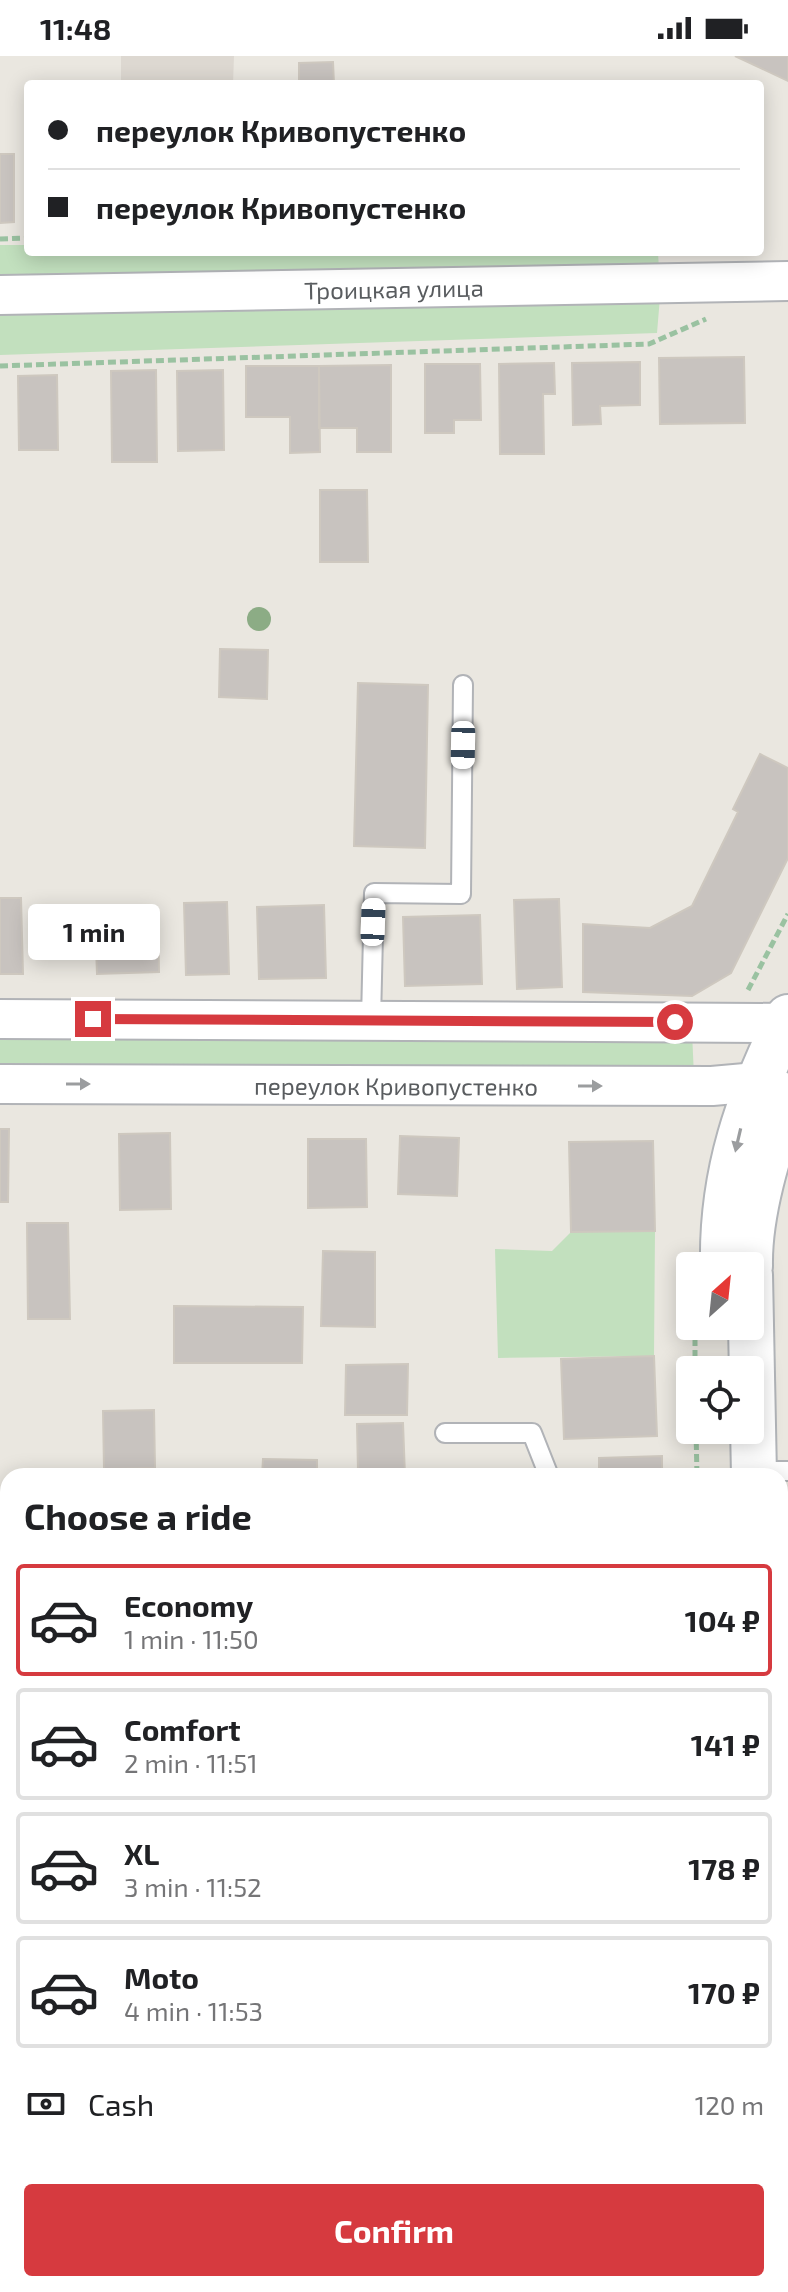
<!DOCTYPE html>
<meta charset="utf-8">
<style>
:root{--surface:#fff;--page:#f6f6f6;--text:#202124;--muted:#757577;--line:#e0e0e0;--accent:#d63a3f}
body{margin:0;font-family:"Exo 2",sans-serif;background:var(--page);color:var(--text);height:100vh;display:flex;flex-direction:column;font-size:30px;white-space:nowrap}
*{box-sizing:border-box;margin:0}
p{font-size:26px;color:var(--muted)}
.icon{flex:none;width:44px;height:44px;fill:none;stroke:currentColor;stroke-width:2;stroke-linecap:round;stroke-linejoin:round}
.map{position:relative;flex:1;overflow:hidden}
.panel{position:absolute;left:0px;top:1412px;width:788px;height:824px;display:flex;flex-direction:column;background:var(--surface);border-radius:24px 24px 0 0;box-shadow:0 4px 20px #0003}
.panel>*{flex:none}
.guide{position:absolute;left:24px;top:24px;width:740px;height:176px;border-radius:8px;box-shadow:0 4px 20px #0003;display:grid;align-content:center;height:176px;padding:0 24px;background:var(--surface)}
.needle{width:52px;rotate:27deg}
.fabs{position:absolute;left:676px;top:1196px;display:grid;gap:16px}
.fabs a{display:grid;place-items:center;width:88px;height:88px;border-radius:8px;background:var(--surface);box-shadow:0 4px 20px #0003;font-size:40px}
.end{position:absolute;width:36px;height:36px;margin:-18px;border:10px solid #d63a3f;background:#fff;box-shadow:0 0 0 4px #fff}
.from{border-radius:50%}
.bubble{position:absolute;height:56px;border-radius:8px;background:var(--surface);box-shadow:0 4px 20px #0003;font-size:26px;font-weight:700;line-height:56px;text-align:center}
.car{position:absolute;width:24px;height:48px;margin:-24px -12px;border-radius:10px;box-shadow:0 0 6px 2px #0007;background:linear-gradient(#fff 24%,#345 0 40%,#fff 0 76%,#345 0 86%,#fff 0)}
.guide b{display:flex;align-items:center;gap:28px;height:76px;font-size:30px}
.guide b+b{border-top:2px solid var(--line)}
.guide i{width:20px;height:20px;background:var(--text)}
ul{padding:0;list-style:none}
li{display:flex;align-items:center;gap:24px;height:112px;margin:0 16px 12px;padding:0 8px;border:4px solid var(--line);border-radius:8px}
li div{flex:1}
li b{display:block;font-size:30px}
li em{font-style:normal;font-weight:700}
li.active{border-color:var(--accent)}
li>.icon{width:72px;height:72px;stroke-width:1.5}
h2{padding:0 24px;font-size:36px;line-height:96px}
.pay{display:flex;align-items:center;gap:20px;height:88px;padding:0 24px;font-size:30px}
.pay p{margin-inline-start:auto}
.cta{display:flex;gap:16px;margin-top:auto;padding:16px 24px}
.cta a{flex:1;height:92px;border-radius:8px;background:var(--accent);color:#fff;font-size:32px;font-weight:700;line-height:92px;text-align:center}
.status{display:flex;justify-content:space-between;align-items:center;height:56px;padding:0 40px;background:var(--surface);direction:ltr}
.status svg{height:22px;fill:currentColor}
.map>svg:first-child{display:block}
</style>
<div class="status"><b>11:48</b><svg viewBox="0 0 49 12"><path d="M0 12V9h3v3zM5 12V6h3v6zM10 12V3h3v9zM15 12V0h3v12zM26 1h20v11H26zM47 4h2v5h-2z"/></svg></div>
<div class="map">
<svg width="788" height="2236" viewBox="0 0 788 2236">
<rect width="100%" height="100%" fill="#eae7e0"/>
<path fill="#ddd8d1" d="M121,0H234L233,28H121Z
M0,1452H8V1791H0Z"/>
<path fill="#c2e0be" d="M0,189H28V196H658L659,214L0,228Z
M660,241L657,277L0,299V255Z
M0,976H692L694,1020L0,1017Z
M655,1175L654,1300L498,1302L495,1193L552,1195L571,1176Z"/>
<path fill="#c8c3bf" stroke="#cec8bf" stroke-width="2" d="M735,0H788V25Z
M333,6L334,28H299V7Z
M0,98H14V166L0,167Z
M744,301L745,367L660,368L659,302Z
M640,306V349L600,350L601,368L573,369L572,307Z
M554,307L555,338H543L544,398H500L499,308Z
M425,308H480L481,364H454V377H425Z
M391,309V396H357V372H319V310Z
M246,310H319L320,396L290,397V361H246Z
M156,314L157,406H112L111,315Z
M223,314L224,394L178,395L177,315Z
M57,319L58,394H19L18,320Z
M320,434H367L368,506H320Z
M220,593L268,594L267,643L219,641Z
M358,627L428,629L425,792L354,790Z
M760,698L788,712V802L731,917L692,940L583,936V868L650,872L692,850L738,756L733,753Z
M0,842H21L23,918H0Z
M559,843L562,931L517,933L514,844Z
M227,846L229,918L186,919L184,847Z
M324,849L326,922L259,923L257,851Z
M480,859L482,928L405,930L403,861Z
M158,862L159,916L97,918L95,863Z
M0,1073H9L8,1146H0Z
M170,1077L171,1153L120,1154L119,1078Z
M400,1080L459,1082L457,1140L398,1138Z
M308,1083H366L367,1151L308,1152Z
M653,1085L655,1175L571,1176L569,1086Z
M27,1167H68L70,1263H28Z
M323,1195L375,1196V1271L321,1270Z
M174,1250L303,1251L302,1307H174Z
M654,1300L657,1380L564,1383L561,1303Z
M408,1308L407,1359H345L346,1309Z
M154,1354L155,1412L104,1413L103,1355Z
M403,1367L405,1420H324V1415H358L357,1368Z
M662,1400V1420H599V1402Z
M263,1403L317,1404V1420H262Z
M8,1670V1791H0V1671Z
M2,1957H8V2039H6Z
M421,2228H498L499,2236H421Z
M587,2228H664V2236H587Z"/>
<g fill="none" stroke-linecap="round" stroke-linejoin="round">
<g stroke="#b1b3b7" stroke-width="22">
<path id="service" d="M371,964L374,837L461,838L463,629
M445,1377H532L549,1420
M754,1415H788"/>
</g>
<g stroke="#b1b3b7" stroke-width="42">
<g id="minor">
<path id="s1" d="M0,239L788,225"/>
<path d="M0,963L788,967"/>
<path id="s2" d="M0,1028L712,1030L757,1026L783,1036"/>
</g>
</g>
<g stroke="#b1b3b7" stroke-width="48">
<path id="tertiary" d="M0,1839H8
M780,1864L788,1867
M0,1925H8"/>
</g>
<g stroke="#b2b5b9" stroke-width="48">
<path id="secondary" d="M723,1210C721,1117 748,1042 788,961
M750,1210C749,1160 768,1092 788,1045
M750,1219L754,1420
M745,2228V2236"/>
</g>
<path stroke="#9ac2a1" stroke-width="5" stroke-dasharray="8 4" stroke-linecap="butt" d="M0,183L28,182
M0,310L649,288L706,263
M748,934L788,858
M695,1270V1314
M696,1374L697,1420
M780,1786L788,1787
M780,1935L788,1936"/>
<use href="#service" stroke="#fff" stroke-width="18"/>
<use href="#minor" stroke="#fff" stroke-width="38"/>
<use href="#tertiary" stroke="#fff" stroke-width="44"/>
<use href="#secondary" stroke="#fff" stroke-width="44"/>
</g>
<circle fill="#8cac85" cx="259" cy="563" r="12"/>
<defs><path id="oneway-solid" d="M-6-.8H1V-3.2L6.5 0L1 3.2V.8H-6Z" transform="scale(2)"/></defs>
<g fill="#9b9d9f">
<use href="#oneway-solid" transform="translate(78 1028)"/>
<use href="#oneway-solid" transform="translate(590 1030)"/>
<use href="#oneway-solid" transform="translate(738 1084) rotate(103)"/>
</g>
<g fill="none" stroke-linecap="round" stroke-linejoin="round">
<path stroke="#d63a3f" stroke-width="10" d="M93,963L675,966"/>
</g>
<g text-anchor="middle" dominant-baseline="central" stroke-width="7" stroke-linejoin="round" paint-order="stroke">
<g font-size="24" fill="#595c5f" stroke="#fff">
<text stroke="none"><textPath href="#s1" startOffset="394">Троицкая улица</textPath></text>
<text stroke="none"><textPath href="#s2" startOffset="396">переулок Кривопустенко</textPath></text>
</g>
</g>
</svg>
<div class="fabs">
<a><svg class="needle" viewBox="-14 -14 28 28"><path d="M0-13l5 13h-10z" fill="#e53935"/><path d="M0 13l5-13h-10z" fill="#757577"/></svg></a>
<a><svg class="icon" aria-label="locate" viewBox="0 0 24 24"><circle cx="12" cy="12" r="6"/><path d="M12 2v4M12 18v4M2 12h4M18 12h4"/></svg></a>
</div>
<i class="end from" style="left:675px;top:966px"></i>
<i class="end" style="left:93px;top:963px"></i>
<div class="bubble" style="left:28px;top:848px;width:132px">1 min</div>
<i class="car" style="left:463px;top:689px;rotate:181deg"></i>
<i class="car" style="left:373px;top:866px;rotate:2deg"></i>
<div class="guide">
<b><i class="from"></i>переулок Кривопустенко</b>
<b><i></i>переулок Кривопустенко</b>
</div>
<section class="panel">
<h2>Choose a ride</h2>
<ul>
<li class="active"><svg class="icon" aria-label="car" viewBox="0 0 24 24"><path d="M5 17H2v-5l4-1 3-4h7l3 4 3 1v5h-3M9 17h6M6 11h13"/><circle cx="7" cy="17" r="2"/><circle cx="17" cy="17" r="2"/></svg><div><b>Economy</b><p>1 min · 11:50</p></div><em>104 ₽</em></li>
<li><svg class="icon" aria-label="car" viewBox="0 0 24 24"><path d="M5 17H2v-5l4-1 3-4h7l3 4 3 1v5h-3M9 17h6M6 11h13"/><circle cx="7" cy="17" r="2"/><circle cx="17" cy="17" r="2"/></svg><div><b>Comfort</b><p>2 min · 11:51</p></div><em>141 ₽</em></li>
<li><svg class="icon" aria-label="car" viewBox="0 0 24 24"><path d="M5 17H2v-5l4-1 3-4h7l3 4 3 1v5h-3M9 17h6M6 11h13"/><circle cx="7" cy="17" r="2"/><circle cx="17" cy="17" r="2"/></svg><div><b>XL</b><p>3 min · 11:52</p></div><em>178 ₽</em></li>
<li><svg class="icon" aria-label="car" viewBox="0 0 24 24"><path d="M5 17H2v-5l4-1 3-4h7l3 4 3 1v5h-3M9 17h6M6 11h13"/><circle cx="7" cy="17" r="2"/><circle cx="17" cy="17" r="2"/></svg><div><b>Moto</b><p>4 min · 11:53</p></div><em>170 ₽</em></li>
</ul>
<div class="pay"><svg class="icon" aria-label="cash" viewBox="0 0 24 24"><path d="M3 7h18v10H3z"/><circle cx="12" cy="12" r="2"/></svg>Cash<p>120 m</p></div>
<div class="cta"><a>Confirm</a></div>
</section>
</div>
